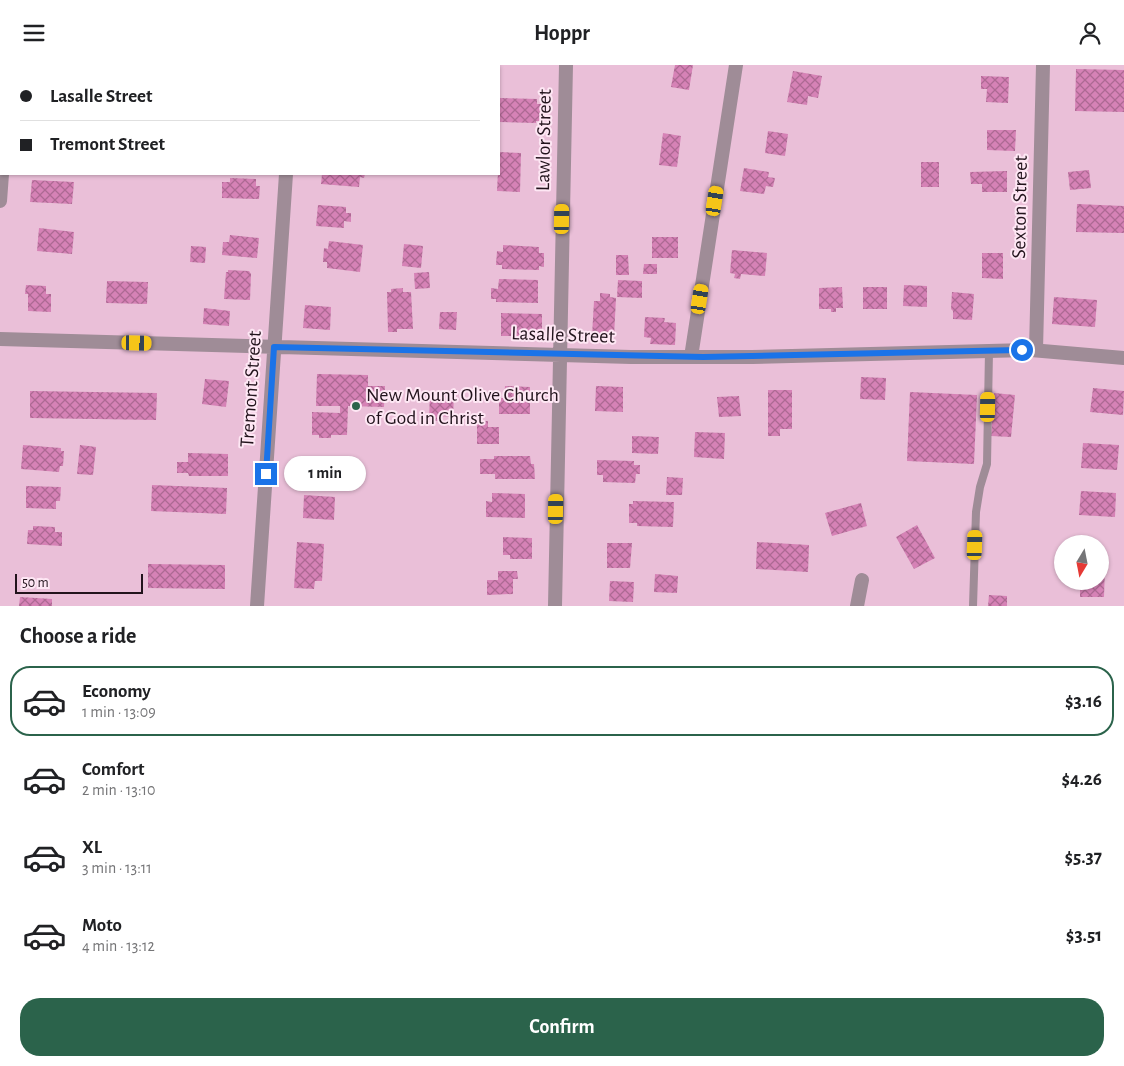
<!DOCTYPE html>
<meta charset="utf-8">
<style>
:root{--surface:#fff;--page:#f2f2f2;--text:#202124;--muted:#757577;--line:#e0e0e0;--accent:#2b634b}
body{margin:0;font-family:"Alegreya Sans",sans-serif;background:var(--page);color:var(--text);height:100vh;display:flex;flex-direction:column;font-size:19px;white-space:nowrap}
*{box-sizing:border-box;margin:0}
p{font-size:16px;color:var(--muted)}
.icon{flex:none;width:28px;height:28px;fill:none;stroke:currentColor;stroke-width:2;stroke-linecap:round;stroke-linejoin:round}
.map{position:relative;height:541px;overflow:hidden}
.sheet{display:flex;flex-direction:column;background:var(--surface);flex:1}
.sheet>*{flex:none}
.banner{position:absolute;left:0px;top:0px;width:500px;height:110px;box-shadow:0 1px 4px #0004;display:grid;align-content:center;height:110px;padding:0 20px;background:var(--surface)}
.needle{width:32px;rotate:190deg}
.fabs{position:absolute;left:1054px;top:470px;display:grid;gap:10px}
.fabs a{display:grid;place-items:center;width:55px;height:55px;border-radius:50%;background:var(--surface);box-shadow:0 1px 4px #0004;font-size:25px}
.scale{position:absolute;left:15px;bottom:12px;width:128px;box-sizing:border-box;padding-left:5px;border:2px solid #22131c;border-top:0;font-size:14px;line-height:18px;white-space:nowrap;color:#22131c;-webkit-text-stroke:4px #fee7f4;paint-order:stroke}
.end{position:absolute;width:22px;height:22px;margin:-11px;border:6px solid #1a73e8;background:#fff;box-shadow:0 0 0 2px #fff}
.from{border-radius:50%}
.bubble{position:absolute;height:35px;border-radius:18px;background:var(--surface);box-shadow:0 1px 4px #0004;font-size:16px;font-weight:700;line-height:35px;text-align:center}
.car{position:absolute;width:15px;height:30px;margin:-15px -8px;border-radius:6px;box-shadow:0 0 4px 1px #0007;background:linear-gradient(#f5c518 24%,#345 0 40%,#f5c518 0 76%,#345 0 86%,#f5c518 0)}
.banner b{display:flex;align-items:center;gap:18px;height:48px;font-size:19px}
.banner b+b{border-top:1px solid var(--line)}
.banner i{width:12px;height:12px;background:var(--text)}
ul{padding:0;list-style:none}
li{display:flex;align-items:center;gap:15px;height:70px;margin:0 10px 8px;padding:0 10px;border:2px solid transparent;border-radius:20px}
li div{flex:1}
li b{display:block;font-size:19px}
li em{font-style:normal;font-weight:700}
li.current{border-color:var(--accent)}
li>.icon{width:45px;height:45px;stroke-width:1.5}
h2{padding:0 20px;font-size:22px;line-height:60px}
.primary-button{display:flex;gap:10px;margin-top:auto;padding:10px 20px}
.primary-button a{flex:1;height:58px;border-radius:20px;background:var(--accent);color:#fff;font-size:20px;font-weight:700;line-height:58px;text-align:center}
header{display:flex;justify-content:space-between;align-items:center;height:65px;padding:0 20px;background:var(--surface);font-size:22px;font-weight:700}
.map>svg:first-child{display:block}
</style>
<header><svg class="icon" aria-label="menu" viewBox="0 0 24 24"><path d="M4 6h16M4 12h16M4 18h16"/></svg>Hoppr<svg class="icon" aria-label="person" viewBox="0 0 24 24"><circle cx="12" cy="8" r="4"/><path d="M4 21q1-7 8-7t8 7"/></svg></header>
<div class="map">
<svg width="1124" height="541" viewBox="0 0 1124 541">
<defs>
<pattern id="building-cross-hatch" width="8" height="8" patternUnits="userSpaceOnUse" patternTransform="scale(1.25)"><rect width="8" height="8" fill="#d682b6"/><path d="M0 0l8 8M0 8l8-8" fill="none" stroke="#ad6993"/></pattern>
</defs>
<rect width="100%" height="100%" fill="#eabfd8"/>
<path fill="url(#building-cross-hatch)" d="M675,0H693L689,25L671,22Z
M1076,4L1124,5V47L1075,46Z
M793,6L822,11L818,33L808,31L807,40L787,37Z
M981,11L1009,12L1008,38L986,37L987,24H981Z
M499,33L537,34V39H543L542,56H536V58L499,57Z
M987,65H1016L1015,86L987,85Z
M768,66L788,69L785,91L765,88Z
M663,68L681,71L677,102L659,100Z
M499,87L521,88L520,127L497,126Z
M921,97H939V122H921Z
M744,103L769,107L768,112L775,113L773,122L766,121L764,129L740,126Z
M1089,105L1091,123L1070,125L1068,107Z
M1007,106V127H982V119H971L970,107Z
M322,109H365L364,113L360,112L359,122L321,119Z
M230,113L256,114V121H260L259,134L222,133V117H230Z
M32,115L74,117L72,139L30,137Z
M1077,139L1124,141V168L1076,167Z
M318,140L346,142V148H351V157L344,156V163L316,161Z
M39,163L74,167L72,189L37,186Z
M230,170L259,173L257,193L222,190L223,177H229Z
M652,172H678V193H652Z
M329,176L363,180L360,207L327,203V197H323L324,183L328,184Z
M404,179L423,181L421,203L402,201Z
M503,180L539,182V188H544V202L539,201V205L502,204V200H496L497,186L503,187Z
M191,181L206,182L205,198L190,197Z
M732,185L767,188L765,211L741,209L740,214L734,213L735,209L730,208Z
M982,188H1003V214L982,213Z
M616,190H628L629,210H616Z
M644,199H657V209H643Z
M228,205L249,206L251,209L250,235L224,234L226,207H228Z
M429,207L430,223L415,224L414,208Z
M499,214L538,215V238L496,237V234H491V223L498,224Z
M618,215L642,216V233L617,232Z
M107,216L148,217L147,239L106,238Z
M26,220L46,221V229H51V247L28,246V229H25Z
M904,220L927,221V242L903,241Z
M842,222L843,243H836V247H831V244H819V223Z
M863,222H887V244H863Z
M403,223V227H411L413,264H397V267H388L387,227H391V224Z
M952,227L974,229L972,255L953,254V246L951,244Z
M600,228L610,229V232L616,233L614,272L592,271L594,236H600Z
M1054,232L1097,235L1095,262L1052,259Z
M305,240L331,242L330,265L303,263Z
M204,243L230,246L229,261L203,259Z
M440,247H457L456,265L439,264Z
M501,248L542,249V272L532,271V274H518V271H501Z
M645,252L665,253L664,257L676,258L675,280L650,279L651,273L644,272Z
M317,309L368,310V321H385L384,342L348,341L347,370H331V373H319V370H312V347L340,348V341H316Z
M861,312L886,313L885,335L860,334Z
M205,314L229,316L226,342L202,339Z
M505,321L530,322V349H499V333H504Z
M596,321L623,322V347L595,346Z
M1093,323L1124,326L1123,350L1090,347Z
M768,325H792V364H780V371H768Z
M30,326L157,328L156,355L30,353Z
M910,327L977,330L974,399L907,396Z
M430,328L454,330L453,352L438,351V356L429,355Z
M994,328L1015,330L1011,372L991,371Z
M739,331L741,351L719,352L717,332Z
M477,356H488V362H499V379H477Z
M695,367L725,368L724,394L694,392Z
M632,371L659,372L658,389L632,388Z
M1083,378L1119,380L1117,405L1081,403Z
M23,380L61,383V386H64L63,401H60L59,407L21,404Z
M80,380L96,382L93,410L77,409Z
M188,388L228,389V411H189L188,408H177V397H188Z
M494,391H530L531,399H534L535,414H495V409H480V394H494Z
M316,393H327V397H345V418H306L307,401H316Z
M597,395L634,396V400H640V409H636L635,418L603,417V410H597Z
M667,412L683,413L682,430H666Z
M152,420L227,423L226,449L151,446Z
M26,421L61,422L60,436H56V444L26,443Z
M1081,426L1116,428L1115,452L1079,450Z
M492,428L525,429V453L486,452V436L492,437Z
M304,430L335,432L334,455L303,453Z
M633,436L674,437L673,462L637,461V458H629V439H633Z
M861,438L867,461L832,471L825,448Z
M917,460L935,493L914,504L896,472Z
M33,461L55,462V467H62V481L27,479L28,465H33Z
M503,472L532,473V494H510V490H503Z
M297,477L324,479L322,516H315L314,524L294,523Z
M757,477L809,480L808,507L756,504Z
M607,478H632L630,503H607Z
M148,499L225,500V524L148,523Z
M1100,502H1105L1104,532H1080V523H1087V516H1100Z
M498,506H517L518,514H513V529L487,530V515H498Z
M655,509L678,511L677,528L654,527Z
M610,516L634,517L633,537L609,536Z
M989,530L1007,531V541H988Z
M20,532L52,534V541H19Z"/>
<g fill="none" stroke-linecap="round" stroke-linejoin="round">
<path stroke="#9f8c97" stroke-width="8" d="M973,541L976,447L980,422L987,399L989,286"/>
<path stroke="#9f8c97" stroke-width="14" d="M8,1V0
M294,1V0
M0,136L2,109
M0,274L631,292H752L1031,285L1124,293
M1036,285L1043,0
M691,292L736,0
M257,541L286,109
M555,541L566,0
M857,541L862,515"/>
</g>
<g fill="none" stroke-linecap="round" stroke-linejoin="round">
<path stroke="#1a73e8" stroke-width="6" d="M266,409L274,282L703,292L1022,285"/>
</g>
<circle fill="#2b634b" stroke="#fee7f4" stroke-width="2" cx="356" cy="341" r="5"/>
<g text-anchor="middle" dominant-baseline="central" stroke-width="4" stroke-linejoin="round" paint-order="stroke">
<g font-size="20" fill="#22131c" stroke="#fee7f4">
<text transform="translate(544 75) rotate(-89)">Lawlor Street</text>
<text transform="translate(1020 142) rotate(-89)">Sexton Street</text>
<text transform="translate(563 270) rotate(2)">Lasalle Street</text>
<text transform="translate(251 324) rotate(-86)">Tremont Street</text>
</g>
<g font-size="20" fill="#22131c" stroke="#fee7f4" text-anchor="start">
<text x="366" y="330">New Mount Olive Church<tspan x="366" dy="23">of God in Christ</tspan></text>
</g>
</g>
</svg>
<div class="fabs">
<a><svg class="needle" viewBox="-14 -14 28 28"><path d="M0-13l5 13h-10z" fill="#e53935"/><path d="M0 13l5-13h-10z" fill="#757577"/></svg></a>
</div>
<div class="scale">50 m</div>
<i class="end from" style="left:1022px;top:285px"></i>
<i class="end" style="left:266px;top:409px"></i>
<div class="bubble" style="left:284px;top:391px;width:82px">1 min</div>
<i class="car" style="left:715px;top:136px;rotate:9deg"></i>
<i class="car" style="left:562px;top:154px;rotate:1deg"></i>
<i class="car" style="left:700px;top:234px;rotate:9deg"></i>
<i class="car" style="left:137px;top:278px;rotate:91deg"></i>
<i class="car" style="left:988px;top:342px;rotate:1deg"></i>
<i class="car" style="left:556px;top:444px;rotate:1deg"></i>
<i class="car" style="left:975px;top:480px;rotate:2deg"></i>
<div class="banner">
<b><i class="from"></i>Lasalle Street</b>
<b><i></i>Tremont Street</b>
</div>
</div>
<section class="sheet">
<h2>Choose a ride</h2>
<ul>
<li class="current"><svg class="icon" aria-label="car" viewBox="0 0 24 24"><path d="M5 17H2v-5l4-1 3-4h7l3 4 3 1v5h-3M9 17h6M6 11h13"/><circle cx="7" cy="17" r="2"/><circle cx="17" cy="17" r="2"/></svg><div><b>Economy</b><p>1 min · 13:09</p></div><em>$3.16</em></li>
<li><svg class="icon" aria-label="car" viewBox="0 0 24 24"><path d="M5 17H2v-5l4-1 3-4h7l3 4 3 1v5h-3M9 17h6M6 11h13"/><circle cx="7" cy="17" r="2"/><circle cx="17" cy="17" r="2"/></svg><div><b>Comfort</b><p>2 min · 13:10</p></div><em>$4.26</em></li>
<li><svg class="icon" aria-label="car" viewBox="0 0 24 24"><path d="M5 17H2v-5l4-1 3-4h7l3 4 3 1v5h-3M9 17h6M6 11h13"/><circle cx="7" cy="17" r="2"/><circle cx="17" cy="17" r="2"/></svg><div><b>XL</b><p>3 min · 13:11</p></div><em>$5.37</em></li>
<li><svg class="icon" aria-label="car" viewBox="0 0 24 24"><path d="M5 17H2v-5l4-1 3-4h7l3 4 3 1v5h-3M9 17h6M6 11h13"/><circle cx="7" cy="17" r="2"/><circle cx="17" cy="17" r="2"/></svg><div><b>Moto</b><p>4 min · 13:12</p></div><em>$3.51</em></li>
</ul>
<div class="primary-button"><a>Confirm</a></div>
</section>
